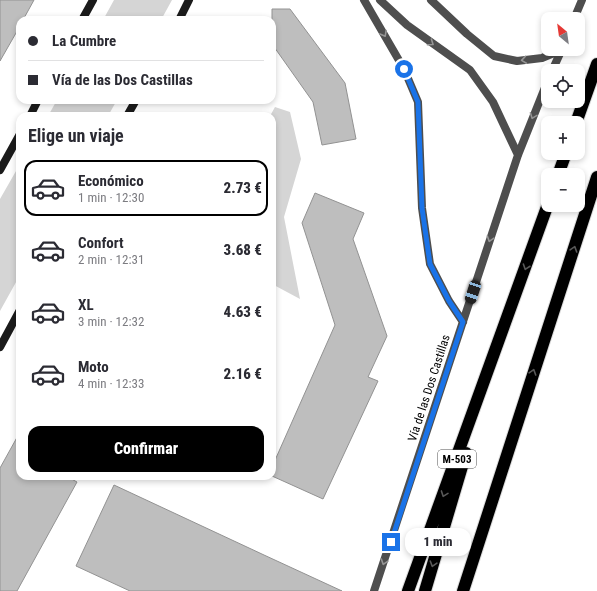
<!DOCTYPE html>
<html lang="es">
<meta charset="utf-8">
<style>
:root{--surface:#fff;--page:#f2f2f3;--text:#2b2b33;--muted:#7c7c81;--line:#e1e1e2;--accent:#000}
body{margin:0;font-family:"Roboto Condensed",sans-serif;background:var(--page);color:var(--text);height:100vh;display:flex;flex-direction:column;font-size:15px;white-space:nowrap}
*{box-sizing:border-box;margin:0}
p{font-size:13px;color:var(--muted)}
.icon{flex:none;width:22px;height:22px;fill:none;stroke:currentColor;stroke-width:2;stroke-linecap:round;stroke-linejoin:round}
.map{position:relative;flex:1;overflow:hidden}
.drawer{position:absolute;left:16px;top:112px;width:260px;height:368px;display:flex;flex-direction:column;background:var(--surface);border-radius:12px;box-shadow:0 2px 6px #0003}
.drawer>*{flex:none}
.top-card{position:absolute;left:16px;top:16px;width:260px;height:88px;border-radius:12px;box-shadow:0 2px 6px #0003;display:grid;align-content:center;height:88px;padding:0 12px;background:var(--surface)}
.needle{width:26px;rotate:331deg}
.buttons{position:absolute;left:541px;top:12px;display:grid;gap:8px}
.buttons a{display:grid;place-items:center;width:44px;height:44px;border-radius:8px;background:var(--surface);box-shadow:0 2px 6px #0003;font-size:20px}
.end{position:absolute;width:18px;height:18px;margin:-9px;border:5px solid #1a73e8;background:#fff;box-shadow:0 0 0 2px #fff}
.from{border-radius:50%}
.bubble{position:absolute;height:28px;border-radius:12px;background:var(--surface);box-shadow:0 2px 6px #0003;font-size:13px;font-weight:800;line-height:28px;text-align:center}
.car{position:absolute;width:12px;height:24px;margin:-12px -6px;border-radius:5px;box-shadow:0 0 3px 1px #0007;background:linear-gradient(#222 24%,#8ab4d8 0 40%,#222 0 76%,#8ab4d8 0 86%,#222 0)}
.top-card b{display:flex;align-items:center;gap:14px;height:38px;font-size:15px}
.top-card b+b{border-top:1px solid var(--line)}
.top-card i{width:10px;height:10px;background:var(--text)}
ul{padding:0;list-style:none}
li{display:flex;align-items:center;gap:12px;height:56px;margin:0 8px 6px;padding:0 4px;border:2px solid transparent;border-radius:12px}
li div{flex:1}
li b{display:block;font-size:15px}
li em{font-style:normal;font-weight:800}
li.current{border-color:var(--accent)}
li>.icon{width:36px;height:36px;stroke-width:1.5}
h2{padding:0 12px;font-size:18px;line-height:48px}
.button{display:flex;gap:8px;margin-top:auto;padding:8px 12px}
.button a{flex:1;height:46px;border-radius:12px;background:var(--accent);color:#fff;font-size:16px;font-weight:800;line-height:46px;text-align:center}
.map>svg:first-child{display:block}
</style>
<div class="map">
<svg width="597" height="591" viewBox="0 0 597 591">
<rect width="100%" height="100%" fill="#fff"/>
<path fill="#d5d5d5" d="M114,0H172L161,20H103Z
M57,100H117L108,116H48Z
M275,107L290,112L301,159L284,217L300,299L272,284V116H270Z
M20,164V275L0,311V199Z"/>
<path fill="#bebebe" stroke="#929292" d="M0,0H34L23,20H20V26L0,61Z
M272,9H290L345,83L356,139L322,145L313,102L272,44Z
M315,193L364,213L353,239L387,336L368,377L378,381L323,499L272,476V467L335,325L302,223Z
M20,432V476H66L77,482L17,591H0V468Z
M114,485L264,555L342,591H130L76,566Z"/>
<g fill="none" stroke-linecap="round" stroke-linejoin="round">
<g stroke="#dbdbdb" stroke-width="14">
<path id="highway" d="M576,123L597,64
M558,175L566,153
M408,591L548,204
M425,591L466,453
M463,591L597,177"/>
</g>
<path stroke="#4e4e4e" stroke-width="8" d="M364,0L404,69L418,102L422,208L430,264L449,301L463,322
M380,0L407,25L470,70L493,102L518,155
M431,0L467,34L494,56L517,61L542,58L561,50
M574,19L582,0
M552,71L562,49
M374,591L518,155L548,80"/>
<path stroke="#1b1b1b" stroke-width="8" d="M82,20L93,0
M179,20L189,0
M30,116L38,100
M127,116L136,100
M0,170L20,134
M0,347L20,310"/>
<use href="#highway" stroke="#000" stroke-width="12"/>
</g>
<defs><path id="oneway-chevron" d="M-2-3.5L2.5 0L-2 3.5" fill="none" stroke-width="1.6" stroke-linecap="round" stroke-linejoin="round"/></defs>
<g stroke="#959595">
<use href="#oneway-chevron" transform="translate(384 34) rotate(61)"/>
<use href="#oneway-chevron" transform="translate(431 43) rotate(35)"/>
<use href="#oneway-chevron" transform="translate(524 60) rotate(172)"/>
<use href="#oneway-chevron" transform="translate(533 116) rotate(111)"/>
<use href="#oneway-chevron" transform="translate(490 239) rotate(108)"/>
<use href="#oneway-chevron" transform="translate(384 562) rotate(108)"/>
</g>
<g stroke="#595959">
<use href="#oneway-chevron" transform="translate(574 249) rotate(-72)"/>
<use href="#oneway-chevron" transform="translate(526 267) rotate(109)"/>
<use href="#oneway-chevron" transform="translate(533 372) rotate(-72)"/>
<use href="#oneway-chevron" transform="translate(444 494) rotate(110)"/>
<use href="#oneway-chevron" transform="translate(433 564) rotate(107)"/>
</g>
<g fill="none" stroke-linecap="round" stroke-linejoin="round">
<path stroke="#1a73e8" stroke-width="5" d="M391,542L463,322L449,301L430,264L422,208L418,102L404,69"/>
</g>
<g text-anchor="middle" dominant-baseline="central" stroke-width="3" stroke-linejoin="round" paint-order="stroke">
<rect fill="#fff" stroke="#4c4c4c" stroke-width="1" x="438" y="450" width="38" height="18" rx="3"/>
<g font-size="11" font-weight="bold" fill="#000">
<text x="457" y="459">M-503</text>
</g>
<g font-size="12" fill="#000" stroke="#fff">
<text transform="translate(429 388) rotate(-72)">Vía de las Dos Castillas</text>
</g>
</g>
</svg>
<div class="buttons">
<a><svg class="needle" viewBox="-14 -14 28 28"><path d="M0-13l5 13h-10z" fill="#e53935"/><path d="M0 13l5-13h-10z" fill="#7c7c81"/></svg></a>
<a><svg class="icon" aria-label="locate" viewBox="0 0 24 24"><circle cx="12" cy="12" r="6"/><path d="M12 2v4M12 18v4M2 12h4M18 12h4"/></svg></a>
<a>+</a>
<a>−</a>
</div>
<i class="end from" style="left:404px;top:69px"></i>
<i class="end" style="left:391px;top:542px"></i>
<div class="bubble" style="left:405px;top:528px;width:66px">1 min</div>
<i class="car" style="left:473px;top:292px;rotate:198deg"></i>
<div class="top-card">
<b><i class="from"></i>La Cumbre</b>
<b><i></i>Vía de las Dos Castillas</b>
</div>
<section class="drawer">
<h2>Elige un viaje</h2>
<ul>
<li class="current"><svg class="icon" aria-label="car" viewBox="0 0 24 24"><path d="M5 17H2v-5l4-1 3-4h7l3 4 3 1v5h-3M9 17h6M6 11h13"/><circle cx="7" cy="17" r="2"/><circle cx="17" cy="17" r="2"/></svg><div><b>Económico</b><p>1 min · 12:30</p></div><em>2.73 €</em></li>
<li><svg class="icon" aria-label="car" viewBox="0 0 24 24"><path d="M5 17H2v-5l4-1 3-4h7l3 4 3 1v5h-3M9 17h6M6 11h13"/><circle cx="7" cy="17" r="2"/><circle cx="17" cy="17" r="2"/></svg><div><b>Confort</b><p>2 min · 12:31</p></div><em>3.68 €</em></li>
<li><svg class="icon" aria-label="car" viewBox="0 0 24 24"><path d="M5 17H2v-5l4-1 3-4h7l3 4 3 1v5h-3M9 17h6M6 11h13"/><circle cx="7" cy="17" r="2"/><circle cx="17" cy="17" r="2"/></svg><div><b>XL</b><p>3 min · 12:32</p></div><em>4.63 €</em></li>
<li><svg class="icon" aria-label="car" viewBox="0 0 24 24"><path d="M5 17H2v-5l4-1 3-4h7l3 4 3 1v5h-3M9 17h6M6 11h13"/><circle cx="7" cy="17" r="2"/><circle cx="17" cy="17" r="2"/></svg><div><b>Moto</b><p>4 min · 12:33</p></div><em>2.16 €</em></li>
</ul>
<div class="button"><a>Confirmar</a></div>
</section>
</div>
